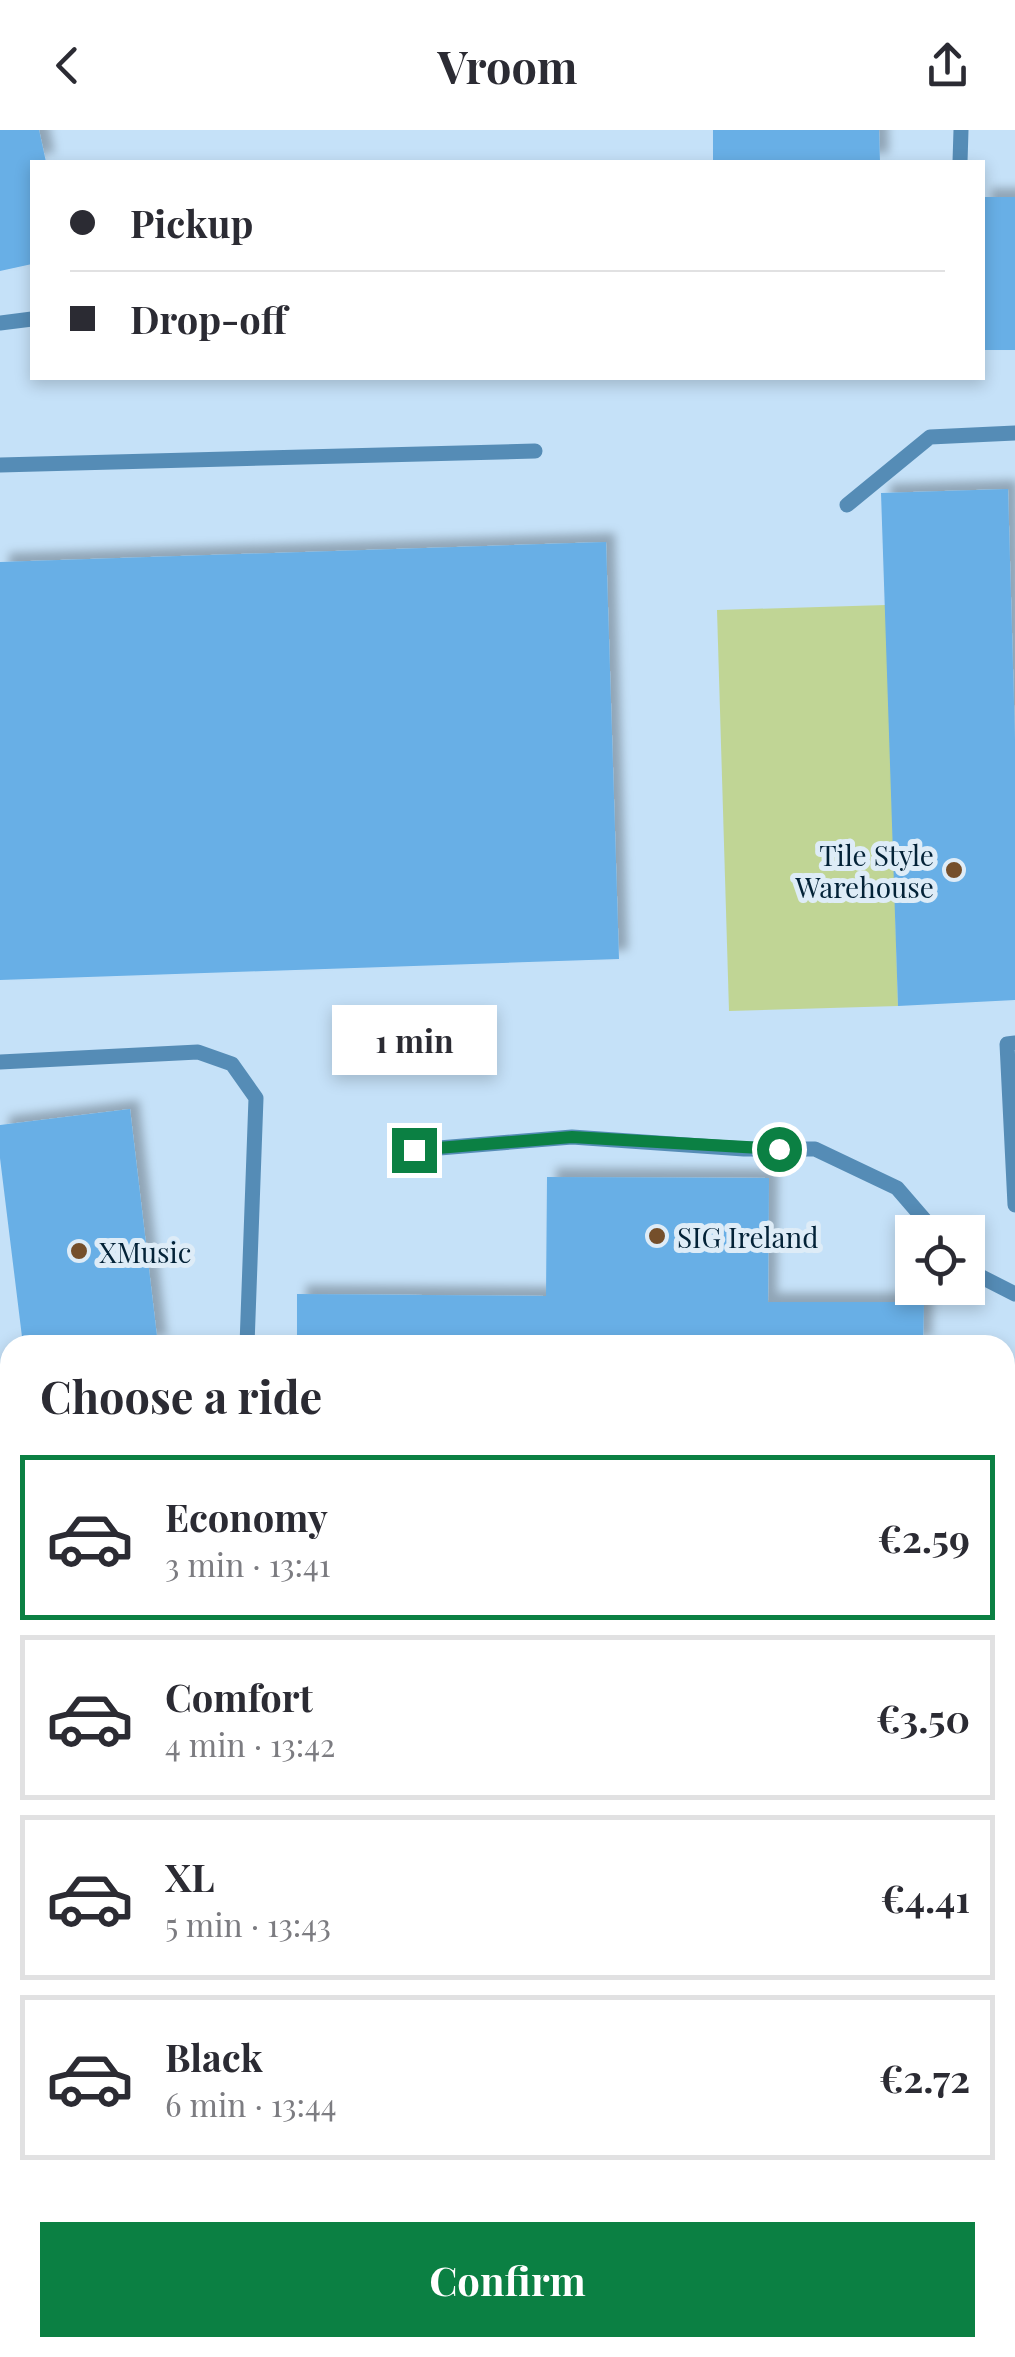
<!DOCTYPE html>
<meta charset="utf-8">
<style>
:root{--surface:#fff;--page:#f2f2f3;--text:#2b2b33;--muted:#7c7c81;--line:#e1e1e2;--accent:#0b8043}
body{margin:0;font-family:"Playfair Display",serif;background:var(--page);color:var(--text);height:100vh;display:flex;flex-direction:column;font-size:38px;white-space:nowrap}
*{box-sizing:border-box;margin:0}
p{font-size:32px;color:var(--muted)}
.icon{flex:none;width:55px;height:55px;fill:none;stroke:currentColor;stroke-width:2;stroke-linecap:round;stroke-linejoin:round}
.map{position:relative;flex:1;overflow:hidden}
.panel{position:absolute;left:0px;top:1205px;width:1015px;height:1022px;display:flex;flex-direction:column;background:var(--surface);border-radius:30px 30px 0 0;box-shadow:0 5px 15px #0003}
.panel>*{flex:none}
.banner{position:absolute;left:30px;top:30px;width:955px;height:220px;border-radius:0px;box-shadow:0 5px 15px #0003;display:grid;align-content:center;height:220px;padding:0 40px;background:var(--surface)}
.controls{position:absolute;left:895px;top:1085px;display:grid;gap:20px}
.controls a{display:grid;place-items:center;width:90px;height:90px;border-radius:0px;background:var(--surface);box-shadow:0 5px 15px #0003;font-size:50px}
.end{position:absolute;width:45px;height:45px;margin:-22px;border:12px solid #0b8043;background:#fff;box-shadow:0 0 0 5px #fff}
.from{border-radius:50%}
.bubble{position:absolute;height:70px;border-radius:0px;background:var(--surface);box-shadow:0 5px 15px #0003;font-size:32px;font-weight:700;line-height:70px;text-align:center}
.banner b{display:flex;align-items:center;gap:35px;height:95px;font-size:38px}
.banner b+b{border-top:2px solid var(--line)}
.banner i{width:25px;height:25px;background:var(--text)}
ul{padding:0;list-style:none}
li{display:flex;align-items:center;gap:30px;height:165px;margin:0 20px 15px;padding:0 20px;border:5px solid var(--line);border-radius:0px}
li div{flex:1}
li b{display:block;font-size:38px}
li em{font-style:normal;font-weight:700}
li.current{border-color:var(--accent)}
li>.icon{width:90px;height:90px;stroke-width:1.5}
h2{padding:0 40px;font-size:45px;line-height:120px}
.primary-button{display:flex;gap:20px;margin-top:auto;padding:20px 40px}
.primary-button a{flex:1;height:115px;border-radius:0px;background:var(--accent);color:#fff;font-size:40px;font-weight:700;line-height:115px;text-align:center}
header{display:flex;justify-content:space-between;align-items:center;height:130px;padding:0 40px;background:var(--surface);font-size:45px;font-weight:700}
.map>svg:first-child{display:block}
</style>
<header><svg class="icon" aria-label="back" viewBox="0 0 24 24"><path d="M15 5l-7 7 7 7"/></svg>Vroom<svg class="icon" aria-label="share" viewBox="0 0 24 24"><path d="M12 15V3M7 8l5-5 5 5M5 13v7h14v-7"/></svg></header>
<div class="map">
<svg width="1015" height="2227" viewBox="0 0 1015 2227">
<defs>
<filter id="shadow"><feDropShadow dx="9" dy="-9" stdDeviation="5" flood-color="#0004"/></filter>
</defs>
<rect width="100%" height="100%" fill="#c5e1f8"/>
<path fill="#c0d595" d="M886,475L898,876L729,881L717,480Z"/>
<path fill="#68afe6" filter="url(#shadow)" d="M0,0H39L46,32H32V134L0,141Z
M713,0H879L880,32H713Z
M982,67H1015V220H982Z
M1008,359L1015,610V870L898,876L881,363Z
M606,412L619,829L0,850V432Z
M130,979L158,1215H23L0,1028V995Z
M547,1047L769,1048L768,1172H924L923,1215H297V1164L546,1166Z
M10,1755L9,1801L0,1802V1756Z
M1015,1760V1796L1011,1797L1015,1848L1005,1849V1761Z
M0,2016L10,2018V2039L0,2037Z
M237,2218H654V2227H237Z
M818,2218H971V2227H818Z"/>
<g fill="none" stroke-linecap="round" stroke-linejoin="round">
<path stroke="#558cb6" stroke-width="15" d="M960,32L961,0
M0,193L32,189
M0,335L535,321
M847,375L930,307L1015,303
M1015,913L1007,914L1015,1075
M0,932L198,922L232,934L256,968L247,1215
M415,1020L572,1007L744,1019H815L897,1058L935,1102
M968,1140L1015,1164
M0,1355L10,1427
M1005,1520L1015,1519
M0,2216L10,2091
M140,2227L141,2218"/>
<path stroke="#558cb6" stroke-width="20" d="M1005,1634H1015
M0,1637H10"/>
</g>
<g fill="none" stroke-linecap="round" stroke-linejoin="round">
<path stroke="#0b8043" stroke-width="12" d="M414,1020L572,1007L779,1019"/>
</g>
<g fill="#754f2b" stroke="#deecf7" stroke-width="4">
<circle cx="954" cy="740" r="10"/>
<circle cx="657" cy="1106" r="10"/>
<circle cx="79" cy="1121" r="10"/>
</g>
<g text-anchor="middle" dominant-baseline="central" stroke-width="10" stroke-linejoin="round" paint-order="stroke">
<g font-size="28" fill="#032237" stroke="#deecf7" text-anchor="start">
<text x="934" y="724" text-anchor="end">Tile Style<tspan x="934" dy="32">Warehouse</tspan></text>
<text x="677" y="1106">SIG Ireland</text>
<text x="99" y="1121">XMusic</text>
</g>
</g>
</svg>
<div class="controls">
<a><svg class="icon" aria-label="locate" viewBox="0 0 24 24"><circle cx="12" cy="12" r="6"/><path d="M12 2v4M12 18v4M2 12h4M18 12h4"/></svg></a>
</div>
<i class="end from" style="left:779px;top:1019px"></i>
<i class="end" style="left:414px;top:1020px"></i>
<div class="bubble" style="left:332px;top:875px;width:165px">1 min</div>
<div class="banner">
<b><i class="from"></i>Pickup</b>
<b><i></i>Drop-off</b>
</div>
<section class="panel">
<h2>Choose a ride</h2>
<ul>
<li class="current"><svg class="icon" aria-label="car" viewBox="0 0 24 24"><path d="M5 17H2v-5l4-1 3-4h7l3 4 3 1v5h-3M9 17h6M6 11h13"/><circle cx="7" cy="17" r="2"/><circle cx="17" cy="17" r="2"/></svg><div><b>Economy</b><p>3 min · 13:41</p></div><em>€2.59</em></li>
<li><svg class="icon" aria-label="car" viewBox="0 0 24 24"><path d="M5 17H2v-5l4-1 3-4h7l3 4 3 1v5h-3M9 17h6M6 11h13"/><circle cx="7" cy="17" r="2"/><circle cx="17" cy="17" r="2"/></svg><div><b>Comfort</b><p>4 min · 13:42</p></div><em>€3.50</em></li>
<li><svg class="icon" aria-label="car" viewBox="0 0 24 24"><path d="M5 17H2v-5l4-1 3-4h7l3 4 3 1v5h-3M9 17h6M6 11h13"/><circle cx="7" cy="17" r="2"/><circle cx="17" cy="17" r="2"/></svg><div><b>XL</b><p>5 min · 13:43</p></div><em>€4.41</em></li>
<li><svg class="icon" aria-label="car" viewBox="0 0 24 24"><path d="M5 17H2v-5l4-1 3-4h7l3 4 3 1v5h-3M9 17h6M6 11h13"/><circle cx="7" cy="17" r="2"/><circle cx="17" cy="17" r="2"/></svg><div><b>Black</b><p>6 min · 13:44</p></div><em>€2.72</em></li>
</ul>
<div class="primary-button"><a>Confirm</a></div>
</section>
</div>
